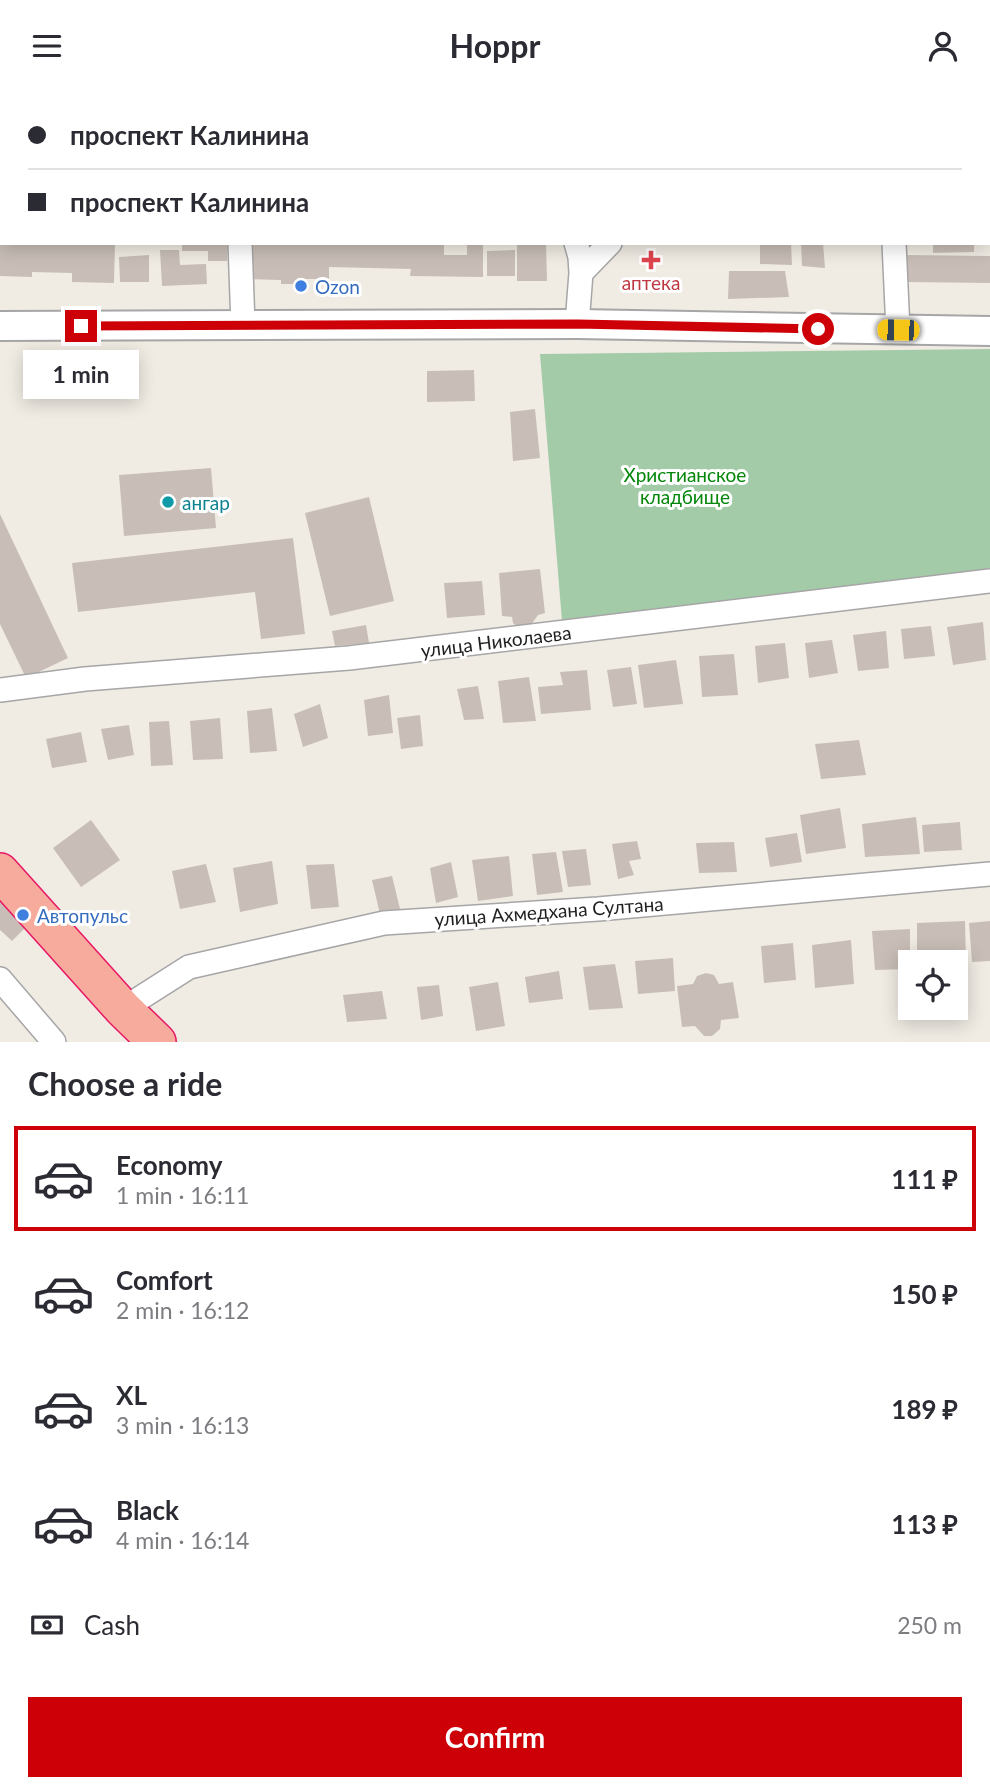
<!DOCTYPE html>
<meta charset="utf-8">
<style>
:root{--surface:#fff;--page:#f7f7f7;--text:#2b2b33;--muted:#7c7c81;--line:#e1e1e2;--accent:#cd0008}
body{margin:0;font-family:Lato,sans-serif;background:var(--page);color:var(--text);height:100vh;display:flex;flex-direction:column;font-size:26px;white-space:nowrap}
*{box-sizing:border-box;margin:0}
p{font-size:23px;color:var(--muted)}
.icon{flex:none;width:38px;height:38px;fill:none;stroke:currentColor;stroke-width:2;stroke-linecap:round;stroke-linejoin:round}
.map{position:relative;height:951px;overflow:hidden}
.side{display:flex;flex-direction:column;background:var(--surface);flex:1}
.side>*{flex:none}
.hud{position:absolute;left:0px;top:0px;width:990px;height:154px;box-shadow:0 4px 18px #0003;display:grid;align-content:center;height:154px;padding:0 28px;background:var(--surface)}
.controls{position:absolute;left:898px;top:859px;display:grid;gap:14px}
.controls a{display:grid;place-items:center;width:70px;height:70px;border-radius:0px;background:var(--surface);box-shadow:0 4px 18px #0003;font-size:35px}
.end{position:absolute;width:32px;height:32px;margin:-16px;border:9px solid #cd0008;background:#fff;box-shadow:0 0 0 4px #fff}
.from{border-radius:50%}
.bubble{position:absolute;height:49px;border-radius:0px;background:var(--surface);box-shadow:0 4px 18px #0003;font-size:23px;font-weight:700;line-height:49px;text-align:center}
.car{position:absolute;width:21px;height:42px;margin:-21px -10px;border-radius:9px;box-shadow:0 0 5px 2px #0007;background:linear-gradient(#f5c518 24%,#345 0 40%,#f5c518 0 76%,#345 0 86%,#f5c518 0)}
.hud b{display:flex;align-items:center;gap:24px;height:66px;font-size:26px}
.hud b+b{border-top:2px solid var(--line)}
.hud i{width:18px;height:18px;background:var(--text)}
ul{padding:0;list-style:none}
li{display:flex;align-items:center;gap:21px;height:105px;margin:0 14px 10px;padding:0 14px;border:4px solid transparent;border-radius:0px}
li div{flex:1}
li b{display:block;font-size:26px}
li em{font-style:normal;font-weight:700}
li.active{border-color:var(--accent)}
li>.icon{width:63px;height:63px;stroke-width:1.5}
h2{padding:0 28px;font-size:32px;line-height:84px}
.pay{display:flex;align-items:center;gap:18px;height:77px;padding:0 28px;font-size:26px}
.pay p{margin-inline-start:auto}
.primary-button{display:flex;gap:14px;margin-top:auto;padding:14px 28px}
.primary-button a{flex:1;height:80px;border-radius:0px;background:var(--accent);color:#fff;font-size:28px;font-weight:700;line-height:80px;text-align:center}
header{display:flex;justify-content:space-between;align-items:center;height:91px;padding:0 28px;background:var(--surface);font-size:32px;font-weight:700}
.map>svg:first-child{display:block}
</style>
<header><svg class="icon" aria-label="menu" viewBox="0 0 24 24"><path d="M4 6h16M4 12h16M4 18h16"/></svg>Hoppr<svg class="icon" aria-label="person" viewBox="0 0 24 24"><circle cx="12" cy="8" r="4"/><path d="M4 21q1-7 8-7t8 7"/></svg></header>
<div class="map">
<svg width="990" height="951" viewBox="0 0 990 951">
<rect width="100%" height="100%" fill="#f0ece4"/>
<path fill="#a3cba8" d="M990,258V490L563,542L540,263Z"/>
<path fill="#c8beb7" d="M0,152H115L114,192L72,191V182L32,181V186L0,185Z
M182,152H227V170H208V160H182Z
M247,152L444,153V164H467V152H483V186L410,185L411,178L329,176V188H304V193H281V189L246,188Z
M517,152H546L547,190H517Z
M760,152H791L792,174L760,173Z
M801,152H823L825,177L802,175Z
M933,152H974V161L933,162Z
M160,159H179L180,174L206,173L207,193L162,195Z
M515,159V185H487V160Z
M149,164V191H120L119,166Z
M906,164L990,165V192L906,191Z
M729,180H785L789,206L728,208Z
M474,279L475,310L427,311V280Z
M535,318L540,367L513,370L510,321Z
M211,377L216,437L124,445L119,384Z
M369,406L394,510L330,525L305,422Z
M0,423L68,567L26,587L0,533Z
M293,447L305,543L261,548L255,501L78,521L72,472Z
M540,478L545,522L538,524L528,538L519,537L513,532L512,526L502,525L499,482Z
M482,490L485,524L447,527L444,492Z
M983,531L986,569L953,574L947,536Z
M366,534L369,552L335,555L332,540Z
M931,535L935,565L904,568L901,538Z
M886,540L889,577L858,580L853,544Z
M832,549L838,582L809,587L805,552Z
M785,552L789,587L758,592L755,555Z
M734,563L738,604L702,606L699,565Z
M676,569L683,613L644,617L638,574Z
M631,576L637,613L613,616L607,579Z
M587,579L591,619L541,623L538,596L563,594L560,581Z
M529,586L536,630L503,632L498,590Z
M478,595L484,628L464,629L457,598Z
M389,604L393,642L368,645L364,609Z
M320,613L328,647L303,656L294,623Z
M272,617L277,660L250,662L247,620Z
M420,624L423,655L401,658L397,627Z
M220,627L223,668L193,669L190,630Z
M169,630L173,674L151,675L149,631Z
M129,634L134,664L108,669L101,638Z
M81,641L87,671L52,677L46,648Z
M859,649L866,684L821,688L815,653Z
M840,717L846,757L806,763L800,724Z
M916,726L920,763L865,766L862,733Z
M91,729L120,769L81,796L53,757Z
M960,731L962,759L924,761L922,734Z
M797,742L802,771L770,776L765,747Z
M637,750L641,768L629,770L634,784L618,788L612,753Z
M734,751L737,781L699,782L696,752Z
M586,758L591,794L568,796L562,760Z
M556,761L563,801L537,804L532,763Z
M509,765L513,805L478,810L472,769Z
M272,770L278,813L240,821L233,777Z
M451,771L458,806L436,812L430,777Z
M206,773L216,811L180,818L172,780Z
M334,773L339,816L311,818L306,774Z
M392,785L400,818L380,823L372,789Z
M0,805L29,833L12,850L0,839Z
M965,830L966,871L917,872V832Z
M990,830V870L972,871L969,832Z
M910,838V878L875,879L872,840Z
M851,849L854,893L815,897L812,854Z
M793,852L796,889L764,892L761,855Z
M673,867L675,900L638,903L635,870Z
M615,873L623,917L589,919L583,876Z
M559,880L563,908L529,912L525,886Z
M706,882L714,884L719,893L733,891L739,927L721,929L720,938L712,945H704L695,935L682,936L677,895L693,893L697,885Z
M498,891L505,935L476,940L469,896Z
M439,894L443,925L421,929L417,896Z
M382,900L387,928L347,931L343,904Z"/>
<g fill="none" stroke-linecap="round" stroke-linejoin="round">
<g stroke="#a6a6a6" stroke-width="14">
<path id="service" d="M379,0V2
M439,0V2
M239,2V0"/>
</g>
<g stroke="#a6a6a6" stroke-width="26">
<path id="minor" d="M133,0V2
M554,0V2
M890,0V2
M721,2V0
M240,152L243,234
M576,152L580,166L581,182
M894,152L898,239
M577,233L581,182L610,152
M0,599L85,588L349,567L990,490
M0,888L54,951
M123,918L189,876L384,832L598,818L990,783"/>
</g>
<g stroke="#a6a6a6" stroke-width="32">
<path id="tertiary" d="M0,235L577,233L990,240"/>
</g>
<g stroke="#e81766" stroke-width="40">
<path id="trunk" d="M0,781L123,918L157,951"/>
</g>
<use href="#service" stroke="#fff" stroke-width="10"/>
<use href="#minor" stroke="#fff" stroke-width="23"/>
<use href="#tertiary" stroke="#fff" stroke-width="28"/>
<use href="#trunk" stroke="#f6ab9c" stroke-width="37"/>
</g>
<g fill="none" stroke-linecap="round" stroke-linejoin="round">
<path stroke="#cd0008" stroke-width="9" d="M81,235L578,233L818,238"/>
</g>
<path fill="#e0444e" stroke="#fff" stroke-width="2.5" d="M647.5 158.5h7v7h7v7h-7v7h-7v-7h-7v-7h7z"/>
<g fill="#3f7fe0" stroke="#fff" stroke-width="2.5">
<circle cx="301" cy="195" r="7"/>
<circle cx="23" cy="824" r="7"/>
</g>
<circle fill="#0f9aa8" stroke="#fff" stroke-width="2.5" cx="168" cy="411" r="7"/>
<g text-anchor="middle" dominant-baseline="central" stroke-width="6" stroke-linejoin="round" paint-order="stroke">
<g font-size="19" fill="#be3a42" stroke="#fff">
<text x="651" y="191">аптека</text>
</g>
<g font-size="19" fill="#366cbe" stroke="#fff" text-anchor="start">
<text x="315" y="195">Ozon</text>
<text x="37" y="824">Автопульс</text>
</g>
<g font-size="19" fill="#038609" stroke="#fff">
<text x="685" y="383">Христианское<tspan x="685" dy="22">кладбище</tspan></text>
</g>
<g font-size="19" fill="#0d838f" stroke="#fff" text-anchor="start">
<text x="182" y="411">ангар</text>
</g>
<g font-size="19" fill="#1f1f1f" stroke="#fff">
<text transform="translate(496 550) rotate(-7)">улица Николаева</text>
<text transform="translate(549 820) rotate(-4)">улица Ахмедхана Султана</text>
</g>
</g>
</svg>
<div class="controls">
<a><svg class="icon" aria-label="locate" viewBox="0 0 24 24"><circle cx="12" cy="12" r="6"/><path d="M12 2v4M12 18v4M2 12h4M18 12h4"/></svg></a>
</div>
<i class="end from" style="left:818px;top:238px"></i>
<i class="end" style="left:81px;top:235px"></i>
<div class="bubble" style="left:23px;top:259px;width:116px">1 min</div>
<i class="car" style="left:898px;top:239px;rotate:271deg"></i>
<div class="hud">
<b><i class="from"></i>проспект Калинина</b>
<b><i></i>проспект Калинина</b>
</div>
</div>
<section class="side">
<h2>Choose a ride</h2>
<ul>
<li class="active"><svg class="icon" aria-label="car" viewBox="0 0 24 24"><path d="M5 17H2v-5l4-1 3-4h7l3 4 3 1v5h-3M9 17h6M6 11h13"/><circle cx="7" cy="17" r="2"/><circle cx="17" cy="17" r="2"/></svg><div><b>Economy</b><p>1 min · 16:11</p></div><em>111 ₽</em></li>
<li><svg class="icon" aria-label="car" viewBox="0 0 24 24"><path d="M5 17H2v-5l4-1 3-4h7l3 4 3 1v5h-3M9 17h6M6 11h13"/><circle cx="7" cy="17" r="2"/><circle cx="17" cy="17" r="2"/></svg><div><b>Comfort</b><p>2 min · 16:12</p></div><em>150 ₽</em></li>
<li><svg class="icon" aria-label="car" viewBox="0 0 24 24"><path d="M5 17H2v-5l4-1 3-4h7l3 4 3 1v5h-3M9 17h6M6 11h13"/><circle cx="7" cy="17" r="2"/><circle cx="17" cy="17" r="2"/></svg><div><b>XL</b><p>3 min · 16:13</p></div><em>189 ₽</em></li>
<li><svg class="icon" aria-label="car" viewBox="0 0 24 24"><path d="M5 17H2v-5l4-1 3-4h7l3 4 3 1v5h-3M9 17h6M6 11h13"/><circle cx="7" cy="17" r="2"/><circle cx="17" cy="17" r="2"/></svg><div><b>Black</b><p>4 min · 16:14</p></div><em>113 ₽</em></li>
</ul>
<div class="pay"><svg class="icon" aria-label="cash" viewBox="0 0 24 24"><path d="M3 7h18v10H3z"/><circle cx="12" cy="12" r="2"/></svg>Cash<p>250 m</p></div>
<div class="primary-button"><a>Confirm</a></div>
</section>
